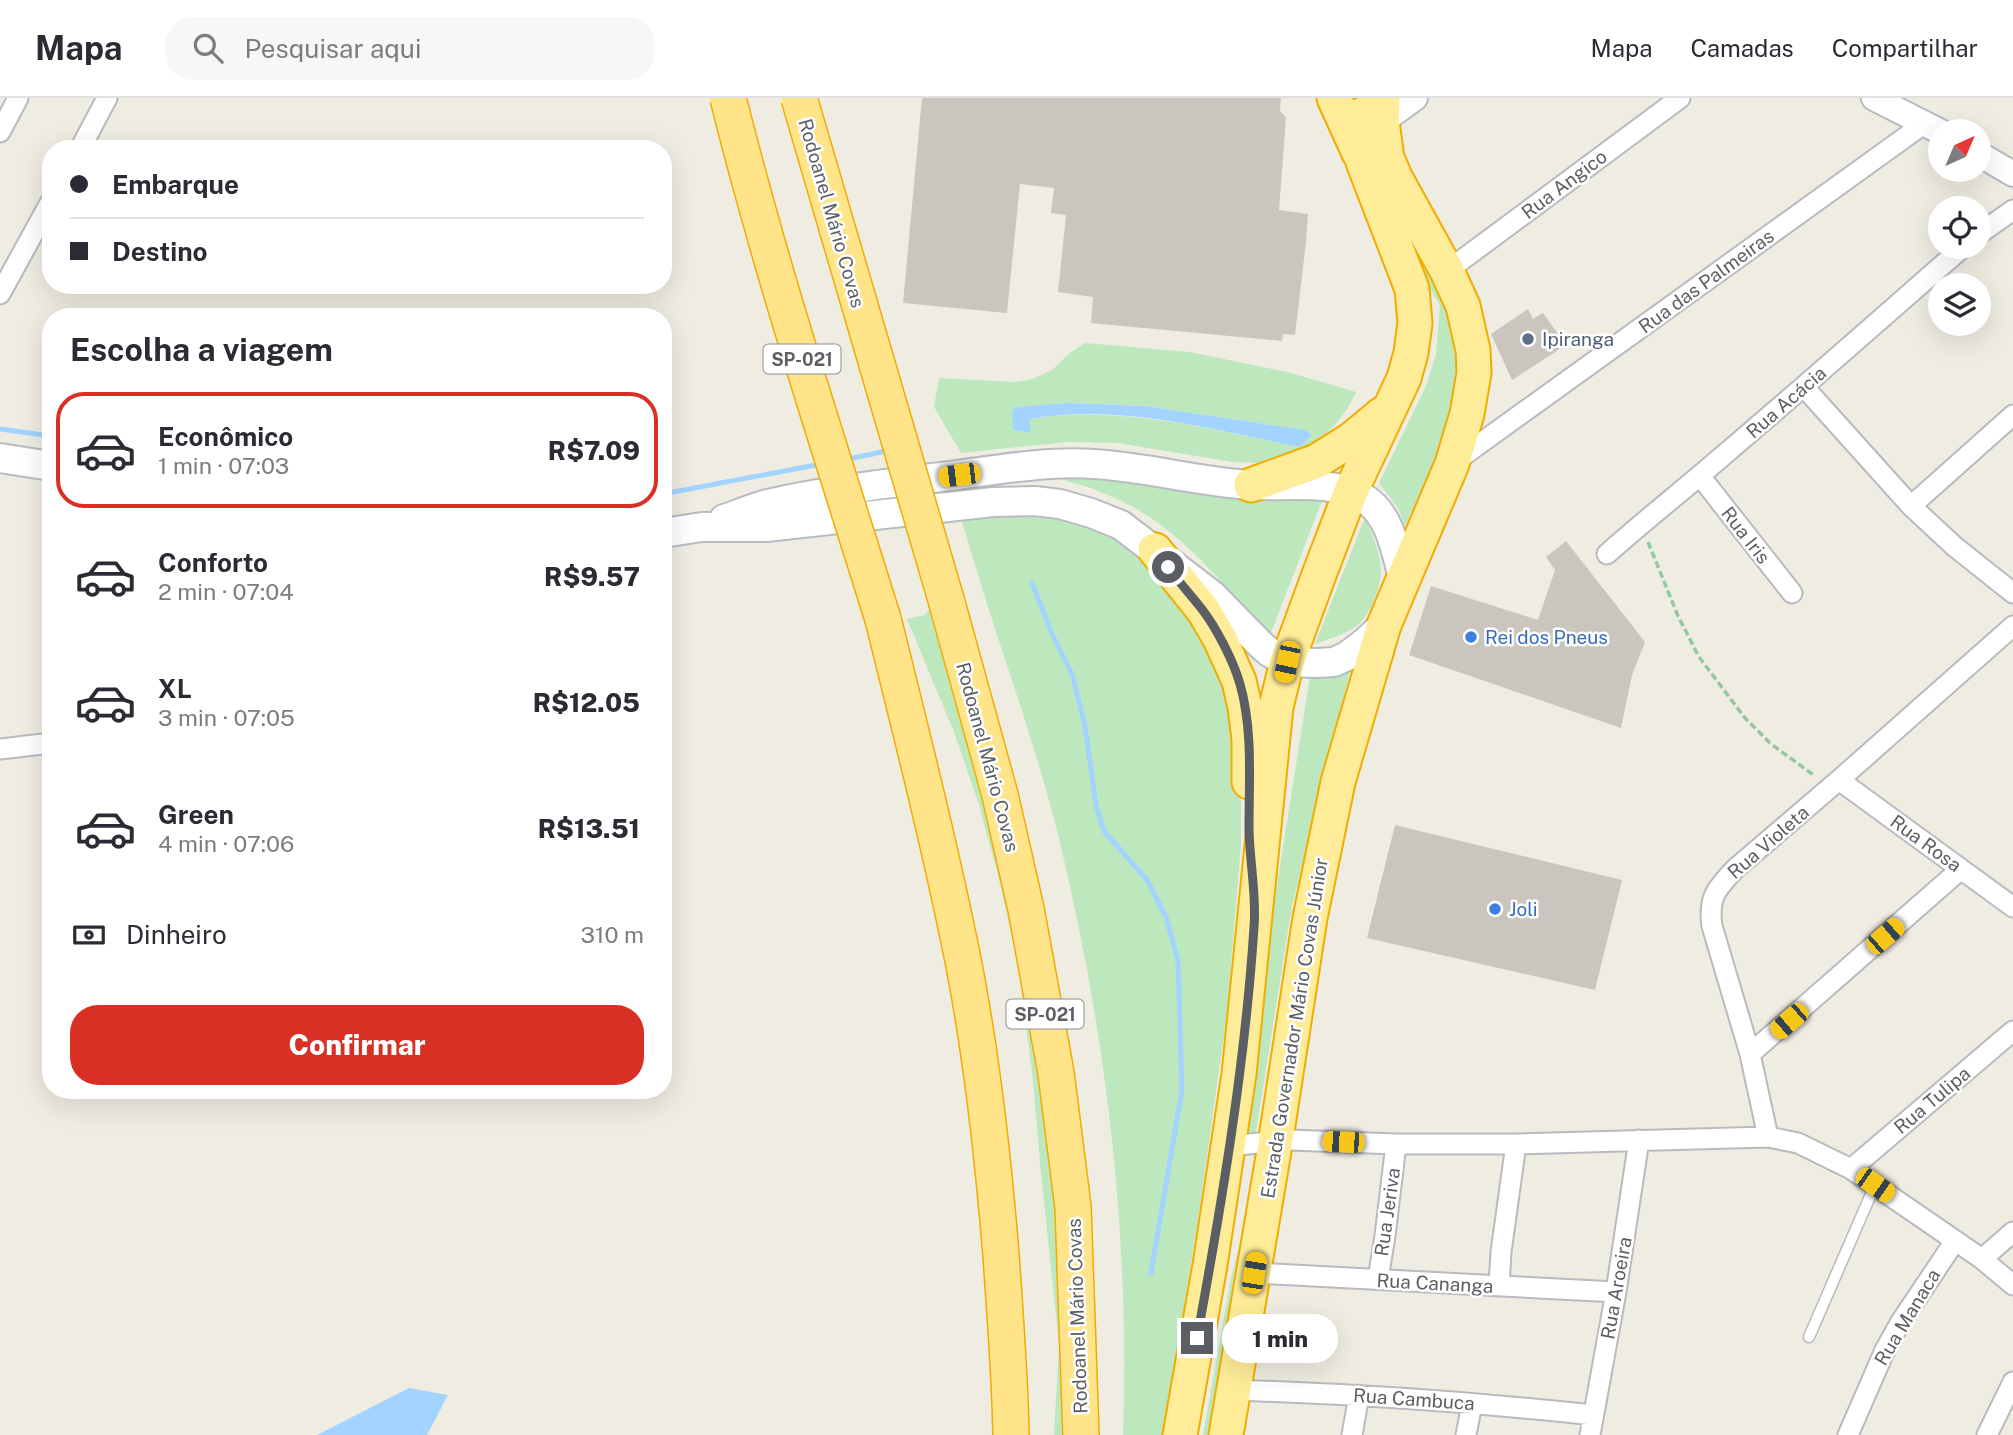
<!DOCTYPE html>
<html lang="pt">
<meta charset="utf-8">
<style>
:root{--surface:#fff;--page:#f7f7f7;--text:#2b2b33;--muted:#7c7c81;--line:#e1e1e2;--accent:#d93025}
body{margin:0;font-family:"Public Sans",sans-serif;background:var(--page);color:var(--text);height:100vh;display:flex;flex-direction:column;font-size:26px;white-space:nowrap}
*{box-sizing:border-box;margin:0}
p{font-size:23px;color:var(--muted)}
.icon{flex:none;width:38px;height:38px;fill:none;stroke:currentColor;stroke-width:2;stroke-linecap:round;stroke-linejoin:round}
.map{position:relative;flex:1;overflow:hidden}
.details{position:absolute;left:42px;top:210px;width:630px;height:791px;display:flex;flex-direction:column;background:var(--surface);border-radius:28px;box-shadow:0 7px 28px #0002}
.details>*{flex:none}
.banner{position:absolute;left:42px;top:42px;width:630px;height:154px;border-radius:28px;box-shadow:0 7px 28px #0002;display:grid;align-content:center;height:154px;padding:0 28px;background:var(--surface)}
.needle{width:46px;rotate:44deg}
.controls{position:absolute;left:1928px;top:21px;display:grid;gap:14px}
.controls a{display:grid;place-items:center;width:63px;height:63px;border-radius:50%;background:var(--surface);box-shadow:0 7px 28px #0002;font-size:35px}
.end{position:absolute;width:32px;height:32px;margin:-16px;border:9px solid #5b5f64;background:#fff;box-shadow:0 0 0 4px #fff}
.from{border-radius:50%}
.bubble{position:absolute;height:49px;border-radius:24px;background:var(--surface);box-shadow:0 7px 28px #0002;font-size:23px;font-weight:800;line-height:49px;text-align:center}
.car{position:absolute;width:21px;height:42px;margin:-21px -10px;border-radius:9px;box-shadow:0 0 5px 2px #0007;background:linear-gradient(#f5c518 24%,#345 0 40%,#f5c518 0 76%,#345 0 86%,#f5c518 0)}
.banner b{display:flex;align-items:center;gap:24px;height:66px;font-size:26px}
.banner b+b{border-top:2px solid var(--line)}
.banner i{width:18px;height:18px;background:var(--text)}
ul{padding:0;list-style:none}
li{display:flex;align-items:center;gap:21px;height:116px;margin:0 14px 10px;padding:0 14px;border:4px solid transparent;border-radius:28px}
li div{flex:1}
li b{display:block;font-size:26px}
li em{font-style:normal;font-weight:800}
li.current{border-color:var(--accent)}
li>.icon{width:63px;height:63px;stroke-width:1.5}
h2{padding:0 28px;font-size:32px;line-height:84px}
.pay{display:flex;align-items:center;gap:18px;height:77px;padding:0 28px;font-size:26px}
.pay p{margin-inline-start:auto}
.cta{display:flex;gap:14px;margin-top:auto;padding:14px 28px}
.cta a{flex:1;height:80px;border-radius:28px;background:var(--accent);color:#fff;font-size:28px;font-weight:800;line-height:80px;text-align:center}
header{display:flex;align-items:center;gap:42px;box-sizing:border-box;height:98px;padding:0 35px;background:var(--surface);border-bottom:2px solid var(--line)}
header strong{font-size:33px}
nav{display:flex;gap:38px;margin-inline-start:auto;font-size:24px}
.search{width:490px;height:63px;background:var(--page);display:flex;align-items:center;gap:18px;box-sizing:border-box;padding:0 24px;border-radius:28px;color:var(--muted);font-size:26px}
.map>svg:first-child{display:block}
</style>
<header>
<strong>Mapa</strong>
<div class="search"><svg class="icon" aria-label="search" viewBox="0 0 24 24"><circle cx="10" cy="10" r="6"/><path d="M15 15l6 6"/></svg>Pesquisar aqui</div>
<nav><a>Mapa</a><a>Camadas</a><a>Compartilhar</a></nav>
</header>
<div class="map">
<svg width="2013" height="1337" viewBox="0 0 2013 1337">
<rect width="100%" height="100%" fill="#efece2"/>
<path fill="#bde8be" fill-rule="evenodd" d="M1382,75L1440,178L1465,267L1438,358L1405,428L1398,410L1379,385L1426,288L1436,256L1440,208L1410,154Z
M1085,245L1190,254L1287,274L1356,294L1348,310L1334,328L1312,348L1260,365L1233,364L1117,345L1067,344L961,355L934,309L939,280L1014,284L1033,281L1052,272L1071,254ZM1069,305L1145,308L1305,332L1312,337L1300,349C1211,332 1120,306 1030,321Z
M1066,374L1324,398L1270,537C1204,467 1166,408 1066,383Z
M959,415L1058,417L1132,444L1208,523L1241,648V746L1227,916L1199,1116L1163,1337H1123C1130,1139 1107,942 1061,749C1044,677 1020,607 997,537C984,497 972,456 959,415Z
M1365,419C1378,451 1388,469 1374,502C1370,512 1365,522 1355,529C1344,537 1328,541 1315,546Z
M937,501L1029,792L1080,1337H1054L1059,1247L1040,1065L1033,983L1019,869L997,773L979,707L954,634L907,521L925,517Z
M1351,569L1292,808L1256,1034L1245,1042L1249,1008L1256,982L1267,851L1310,578Z
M1249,1108L1215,1337H1203L1231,1180Z"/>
<path fill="#a2d4ff" d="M1069,305L1145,308L1305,332L1312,337L1300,349C1212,332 1120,305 1030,321V335L1013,332L1012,313L1017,309Z
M409,1290L448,1297L427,1337H317Z"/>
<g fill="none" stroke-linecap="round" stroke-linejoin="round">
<path stroke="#a2d4ff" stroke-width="5" d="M0,331L51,338
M844,362L882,354
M663,396L821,366
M1032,485L1052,536L1072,576L1085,628L1096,708L1104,733L1147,782L1166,819L1178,863L1182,992L1151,1175"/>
</g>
<path fill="#cac6bf" d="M922,0H1281L1280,13L1286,19L1279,112L1308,116L1306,144L1295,237L1283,236L1282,243L1091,225L1093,199L1058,194L1066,117L1051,115L1054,90L1020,86L1007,215L903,205Z
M1528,211L1533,221L1543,215L1566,247L1512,282L1491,236Z
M1566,443L1645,544L1632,577L1621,630L1409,557L1431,488L1538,522L1555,472L1546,459Z
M1395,727L1622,782L1595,892L1367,840Z"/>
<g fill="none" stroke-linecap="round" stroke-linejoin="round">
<g stroke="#b8bac0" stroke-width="13">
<path id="service" d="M1809,1239L1875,1087"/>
</g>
<g stroke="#b8bac0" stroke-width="23">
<path id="minor" d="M0,34L18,0
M80,51L107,0
M1979,136L2013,112
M1447,173L1680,0
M0,196L51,103
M1804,289L1911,408L1954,448L2013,495
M1453,365L1925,25
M1700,378L1792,495
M1911,408L2013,317
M1607,456C1645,422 1686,390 1725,356C1805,288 1884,218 1963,149
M0,651L51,645
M1839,682L2013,809
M1750,956L1961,771
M1768,1039L1750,956L1712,828C1708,800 1716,791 1735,771L1839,682L2013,528
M1228,1048L1290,1042L1396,1046H1516L1768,1039L1798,1045L1851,1071L1982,1161L2013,1187
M1851,1071L2013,933
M1982,1161L2013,1134
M1254,1175L1616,1194
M1378,1181L1385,1138L1396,1046
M1499,1188L1501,1154L1516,1046
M1233,1292C1354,1296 1474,1304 1593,1317
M1352,1337L1359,1297
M1466,1337L1472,1306
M1590,1337L1616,1194L1639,1042
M1848,1337L1885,1252L1900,1225L1955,1143
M1987,1337L2013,1284"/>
</g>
<g stroke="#b8bac0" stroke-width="28">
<path id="tertiary" d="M1874,0L1941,34
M1382,24L1415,0
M1979,56L2013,76"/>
</g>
<g stroke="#b8bcc2" stroke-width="32">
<path id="secondary" d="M0,360L51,368
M724,421C737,417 750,411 764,407C826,392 894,385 957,377C1002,371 1049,363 1094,366C1147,369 1198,384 1251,387C1287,389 1335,381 1365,401C1390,417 1396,453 1403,480
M663,435L702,429H766L993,404L1035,403L1060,406L1091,415L1121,427L1212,497L1260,546L1269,554L1287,564L1317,565L1334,564L1347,558L1363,546L1384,527"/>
</g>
<g stroke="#f1ac00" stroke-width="37">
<path id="trunk" d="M1334,0L1359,55
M1251,387L1317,363L1352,341L1382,316
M1155,452L1203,512L1220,541L1239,583L1245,609L1249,641V684
M1180,1337L1210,1167L1239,976L1276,609L1287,564L1320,474L1351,393L1404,280L1411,255L1415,225L1412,191L1363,64V16
M1226,1337L1274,1053L1310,820L1338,684L1384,527L1452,366L1467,316L1474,275L1473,252L1463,208L1447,173L1396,81L1387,60L1382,24L1383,0"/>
</g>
<g stroke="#f1ac00" stroke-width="38">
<path id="motorway" d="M947,505L1000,697L1026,811L1056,975L1073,1109L1081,1337
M883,521C911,634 940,748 963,862C982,959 993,1058 1001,1157C1005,1217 1010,1277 1011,1337"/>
</g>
<path stroke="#94c7a4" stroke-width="3.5" stroke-dasharray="7 3.5" stroke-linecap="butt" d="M1648,444L1678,518L1699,559L1745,620L1771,646L1815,678"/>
<use href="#service" stroke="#fff" stroke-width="10"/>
<use href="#minor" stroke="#fff" stroke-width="19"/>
<use href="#tertiary" stroke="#fff" stroke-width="24"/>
<use href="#secondary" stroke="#fff" stroke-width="28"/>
<use href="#trunk" stroke="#ffec98" stroke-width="33"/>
<use href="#motorway" stroke="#ffe489" stroke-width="35"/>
<g stroke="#f1ac00" stroke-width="38" stroke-linecap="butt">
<path id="motorway-bridge" d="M728,0C772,176 829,348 883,521
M799,0L947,505"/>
</g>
<use href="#motorway-bridge" stroke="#ffe489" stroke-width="35"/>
</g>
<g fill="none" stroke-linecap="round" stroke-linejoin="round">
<path stroke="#5b5f64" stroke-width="9" d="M1168,469C1178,483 1190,496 1201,510C1216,529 1233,562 1240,586C1253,632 1249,681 1249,728C1249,762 1257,796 1254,829C1245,967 1222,1104 1197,1240"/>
</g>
<circle fill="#5c6f8a" stroke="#fff" stroke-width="2.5" cx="1528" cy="241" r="7"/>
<g fill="#3f7fe0" stroke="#fff" stroke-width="2.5">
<circle cx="1471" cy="539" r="7"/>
<circle cx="1495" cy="811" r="7"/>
</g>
<g text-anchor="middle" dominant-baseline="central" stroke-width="5" stroke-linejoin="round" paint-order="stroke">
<g fill="#fff" stroke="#8c8f92" stroke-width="2">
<rect x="763.5" y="246.5" width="77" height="29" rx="5"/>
<rect x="1006.5" y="901.5" width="77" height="29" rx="5"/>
</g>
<g font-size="18" font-weight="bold" fill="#5b5f64">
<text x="802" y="261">SP-021</text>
<text x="1045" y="916">SP-021</text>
</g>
<g font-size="19" fill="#5b5f64" stroke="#fff">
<text transform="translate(1564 86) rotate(-37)">Rua Angico</text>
<text transform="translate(832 115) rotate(74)">Rodoanel Mário Covas</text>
<text transform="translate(1706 183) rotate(-36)">Rua das Palmeiras</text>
<text transform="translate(1786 304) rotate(-41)">Rua Acácia</text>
<text transform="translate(1746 437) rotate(52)">Rua Iris</text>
<text transform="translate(988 659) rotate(75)">Rodoanel Mário Covas</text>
<text transform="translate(1768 744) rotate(-41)">Rua Violeta</text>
<text transform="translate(1926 745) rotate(36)">Rua Rosa</text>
<text transform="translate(1294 930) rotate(-81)">Estrada Governador Mário Covas Júnior</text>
<text transform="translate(1932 1002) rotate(-40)">Rua Tulipa</text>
<text transform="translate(1387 1114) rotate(-82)">Rua Jeriva</text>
<text transform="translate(1435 1185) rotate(3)">Rua Cananga</text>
<text transform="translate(1616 1190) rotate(-80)">Rua Aroeira</text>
<text transform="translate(1077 1218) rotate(-92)">Rodoanel Mário Covas</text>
<text transform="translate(1907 1219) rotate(-59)">Rua Manaca</text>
<text transform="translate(1414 1301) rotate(4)">Rua Cambuca</text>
</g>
<g font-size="19" fill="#4e5e75" stroke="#fff" text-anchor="start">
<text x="1542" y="241">Ipiranga</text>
</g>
<g font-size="19" fill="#366cbe" stroke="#fff" text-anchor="start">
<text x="1485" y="539">Rei dos Pneus</text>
<text x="1509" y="811">Joli</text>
</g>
</g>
</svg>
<div class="controls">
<a><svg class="needle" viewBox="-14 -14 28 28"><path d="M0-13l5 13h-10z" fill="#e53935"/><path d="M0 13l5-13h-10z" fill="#7c7c81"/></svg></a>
<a><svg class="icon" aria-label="locate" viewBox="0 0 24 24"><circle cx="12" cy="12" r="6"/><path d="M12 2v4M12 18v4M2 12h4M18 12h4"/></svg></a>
<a><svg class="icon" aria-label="layers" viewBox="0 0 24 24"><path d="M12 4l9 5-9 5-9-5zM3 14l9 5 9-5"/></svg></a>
</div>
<i class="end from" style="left:1168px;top:469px"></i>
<i class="end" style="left:1197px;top:1240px"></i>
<div class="bubble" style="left:1222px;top:1216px;width:116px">1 min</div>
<i class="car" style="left:959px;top:377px;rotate:263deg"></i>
<i class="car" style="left:1287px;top:564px;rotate:192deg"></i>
<i class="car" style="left:1885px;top:838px;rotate:49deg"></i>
<i class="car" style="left:1789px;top:923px;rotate:229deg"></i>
<i class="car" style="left:1343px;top:1044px;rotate:272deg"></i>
<i class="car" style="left:1875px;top:1087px;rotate:125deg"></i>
<i class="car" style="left:1254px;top:1175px;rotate:9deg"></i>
<div class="banner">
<b><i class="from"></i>Embarque</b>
<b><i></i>Destino</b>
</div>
<section class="details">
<h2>Escolha a viagem</h2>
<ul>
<li class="current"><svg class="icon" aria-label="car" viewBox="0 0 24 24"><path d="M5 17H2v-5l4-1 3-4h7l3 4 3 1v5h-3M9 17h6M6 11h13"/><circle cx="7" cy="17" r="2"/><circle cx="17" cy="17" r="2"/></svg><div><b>Econômico</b><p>1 min · 07:03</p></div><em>R$7.09</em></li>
<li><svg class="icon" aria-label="car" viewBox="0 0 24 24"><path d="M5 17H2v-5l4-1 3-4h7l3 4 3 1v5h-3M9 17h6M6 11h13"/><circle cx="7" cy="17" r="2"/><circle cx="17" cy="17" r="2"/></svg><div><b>Conforto</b><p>2 min · 07:04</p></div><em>R$9.57</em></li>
<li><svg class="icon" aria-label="car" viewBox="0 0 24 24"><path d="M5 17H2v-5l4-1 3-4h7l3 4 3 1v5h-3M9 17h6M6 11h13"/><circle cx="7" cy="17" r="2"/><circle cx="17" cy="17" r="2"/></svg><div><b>XL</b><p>3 min · 07:05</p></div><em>R$12.05</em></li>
<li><svg class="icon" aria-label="car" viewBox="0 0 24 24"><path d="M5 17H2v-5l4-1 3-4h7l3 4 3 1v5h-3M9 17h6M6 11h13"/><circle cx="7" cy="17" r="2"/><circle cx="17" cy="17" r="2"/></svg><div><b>Green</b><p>4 min · 07:06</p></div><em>R$13.51</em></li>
</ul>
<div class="pay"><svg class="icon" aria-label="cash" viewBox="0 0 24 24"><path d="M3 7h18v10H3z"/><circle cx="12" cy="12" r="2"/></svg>Dinheiro<p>310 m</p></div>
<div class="cta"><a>Confirmar</a></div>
</section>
</div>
